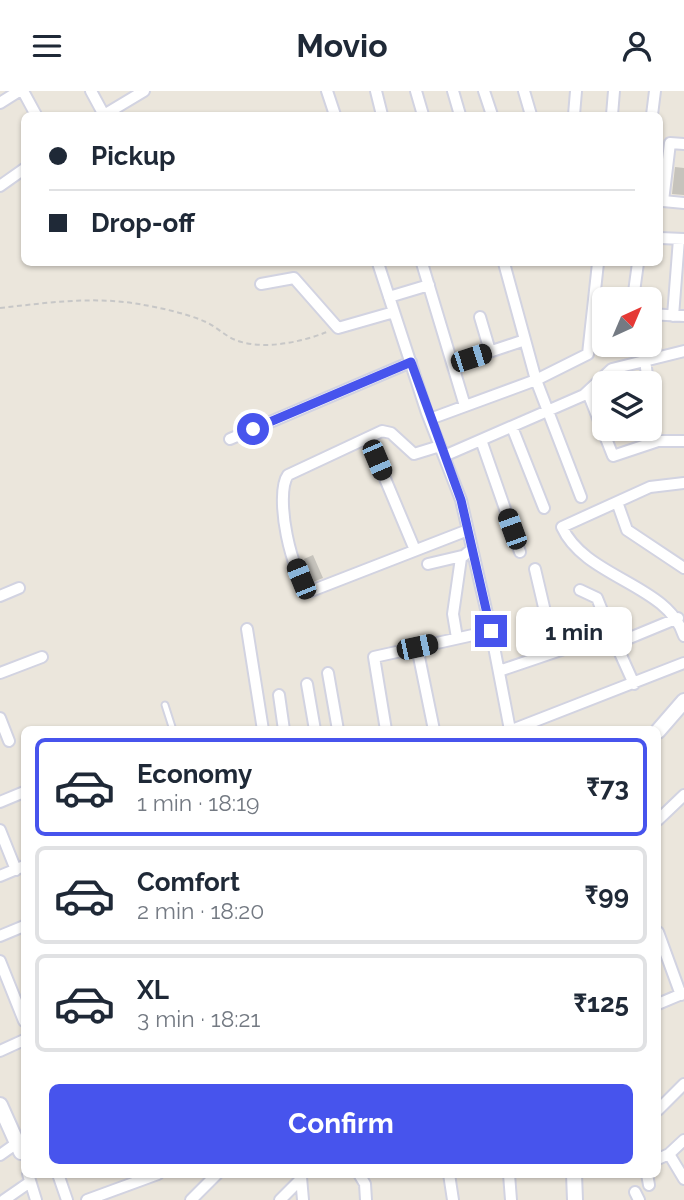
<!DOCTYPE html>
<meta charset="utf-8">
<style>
:root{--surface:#fff;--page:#f6f6f7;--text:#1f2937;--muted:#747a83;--line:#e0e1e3;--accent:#4754ed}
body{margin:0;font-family:Raleway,sans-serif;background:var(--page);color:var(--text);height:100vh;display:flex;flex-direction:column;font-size:26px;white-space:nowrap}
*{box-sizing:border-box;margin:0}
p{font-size:23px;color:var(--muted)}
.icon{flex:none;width:38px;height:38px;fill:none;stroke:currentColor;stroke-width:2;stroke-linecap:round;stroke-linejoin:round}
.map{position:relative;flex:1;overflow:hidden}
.sheet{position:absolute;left:21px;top:635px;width:640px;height:452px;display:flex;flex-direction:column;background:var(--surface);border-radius:10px;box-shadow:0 2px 5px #0004}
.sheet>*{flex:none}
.guide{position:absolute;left:21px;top:21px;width:642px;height:154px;border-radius:10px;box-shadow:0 2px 5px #0004;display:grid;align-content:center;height:154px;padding:0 28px;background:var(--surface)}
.needle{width:46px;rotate:44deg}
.buttons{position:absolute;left:592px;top:196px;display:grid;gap:14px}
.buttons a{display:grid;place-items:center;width:70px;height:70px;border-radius:10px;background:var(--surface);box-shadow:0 2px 5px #0004;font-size:35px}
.end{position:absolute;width:32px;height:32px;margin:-16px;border:9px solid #4754ed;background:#fff;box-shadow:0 0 0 4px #fff}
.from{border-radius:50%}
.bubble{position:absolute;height:49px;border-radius:10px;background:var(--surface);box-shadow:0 2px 5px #0004;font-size:23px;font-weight:700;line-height:49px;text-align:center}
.car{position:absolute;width:21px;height:42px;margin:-21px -10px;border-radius:9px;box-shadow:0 0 5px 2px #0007;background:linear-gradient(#222 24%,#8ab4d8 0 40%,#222 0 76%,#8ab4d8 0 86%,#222 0)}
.guide b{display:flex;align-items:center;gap:24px;height:66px;font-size:26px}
.guide b+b{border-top:2px solid var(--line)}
.guide i{width:18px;height:18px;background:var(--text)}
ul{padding:12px 0 0;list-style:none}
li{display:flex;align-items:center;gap:21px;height:98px;margin:0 14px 10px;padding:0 14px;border:4px solid var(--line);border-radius:10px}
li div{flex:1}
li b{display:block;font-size:26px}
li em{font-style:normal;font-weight:700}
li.current{border-color:var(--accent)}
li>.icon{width:63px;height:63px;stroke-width:1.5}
.button{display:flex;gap:14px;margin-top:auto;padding:14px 28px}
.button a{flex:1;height:80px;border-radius:10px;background:var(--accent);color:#fff;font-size:28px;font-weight:700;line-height:80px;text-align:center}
header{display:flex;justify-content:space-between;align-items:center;height:91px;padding:0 28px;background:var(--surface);font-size:32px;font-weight:700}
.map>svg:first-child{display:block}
</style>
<header><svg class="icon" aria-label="menu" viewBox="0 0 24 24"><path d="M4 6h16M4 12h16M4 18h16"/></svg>Movio<svg class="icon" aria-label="person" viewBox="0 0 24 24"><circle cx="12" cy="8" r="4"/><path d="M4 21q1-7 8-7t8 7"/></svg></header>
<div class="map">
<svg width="684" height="1109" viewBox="0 0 684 1109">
<rect width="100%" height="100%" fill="#ebe6dc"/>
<path fill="#c6c3bc" d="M675,76L684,77V104L672,103Z
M313,464L323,487L313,491L304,468Z"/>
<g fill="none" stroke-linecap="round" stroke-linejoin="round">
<g stroke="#d2d3e1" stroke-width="9">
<path id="lane" d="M165,614L173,639"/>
</g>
<g stroke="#d2d3e1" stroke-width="14">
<path id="street" d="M23,0L36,24
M91,0L104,24
M327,0L335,24
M376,0L382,24
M416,0L423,24
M453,0L460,24
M484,0L492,24
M524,0L531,24
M0,12L19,0
M104,24L144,0
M574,24L576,0
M612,24L614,0
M652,24L655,0
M684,53L670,52L663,110L684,112
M0,95L24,78
M660,147L684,148
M378,172L427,322L461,409L491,540L510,639
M422,172L465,315
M261,193L294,187L338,237L394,221
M389,206L429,194
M633,208L638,172
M649,223L684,225
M673,225L679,148
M480,226L490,260
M645,269L648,292
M453,273L525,249
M588,302L613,365L658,350H684
M649,304L652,325
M430,328L536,289L504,172
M512,336L544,417
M368,347L415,459
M230,348L411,271
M481,349L520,461
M440,355L414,363L391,342L382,340L288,384C274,403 291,487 311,500L468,439
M444,365L584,304L612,278L684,260
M684,392L650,396L562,436C585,487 668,493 684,545
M581,406L536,289L588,263L598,172
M617,411L627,439L684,477
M428,473L462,465
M535,478L554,559
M580,499L597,507L611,542
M0,505L19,497
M247,538L263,639
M457,547L453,523L461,467L472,458
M615,553L678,527
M417,556L434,639
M499,580L611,542L634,593
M0,582L42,566
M328,582L338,639
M307,593L315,639
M279,604L284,639
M0,627L9,650
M386,639L374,566L491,540
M512,639L684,572
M0,711L24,701
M658,729L684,704
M0,739L16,779
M0,785L24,775
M658,841L681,904
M0,845L24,835
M0,870L24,930
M658,913L684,902
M0,960L24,949
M658,1019L684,993
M669,1063L684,1088
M0,1064L17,1052
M658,1068L669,1063L684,1049
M28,1083L36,1109
M58,1083L67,1109
M359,1083L365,1093L366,1109
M449,1083L453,1109
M509,1083L511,1109
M647,1083L649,1094
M301,1086L303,1109
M635,1101L639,1109
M4,1109L30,1091
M87,1109L158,1083
M191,1109L217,1083
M280,1109L301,1088"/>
</g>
<g stroke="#d2d3e1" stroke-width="18">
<path id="secondary" d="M658,640L684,610
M0,1014L21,1061L24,1060
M574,1083L575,1109"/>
</g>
<path stroke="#c7c7c7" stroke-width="2" stroke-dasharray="5 3.5" stroke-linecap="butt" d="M0,217C46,212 92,205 139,213C160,217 186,222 206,231C217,236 226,246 238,250C266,259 301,251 327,241"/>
<use href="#lane" stroke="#fff" stroke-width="5"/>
<use href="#street" stroke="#fff" stroke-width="10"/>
<use href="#secondary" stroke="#fff" stroke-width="14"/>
</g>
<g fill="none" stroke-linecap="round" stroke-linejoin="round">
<path stroke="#4754ed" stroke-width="9" d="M253,338L411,271L461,409L491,540"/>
</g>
</svg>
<div class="buttons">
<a><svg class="needle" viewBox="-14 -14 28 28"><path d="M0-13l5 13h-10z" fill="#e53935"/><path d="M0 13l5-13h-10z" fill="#747a83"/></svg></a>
<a><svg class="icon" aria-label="layers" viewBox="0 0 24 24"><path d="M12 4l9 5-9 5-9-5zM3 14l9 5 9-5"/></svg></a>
</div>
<i class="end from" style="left:253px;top:338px"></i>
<i class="end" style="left:491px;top:540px"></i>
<div class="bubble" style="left:516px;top:516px;width:116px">1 min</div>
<i class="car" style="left:471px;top:267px;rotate:72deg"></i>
<i class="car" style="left:377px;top:369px;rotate:157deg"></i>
<i class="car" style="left:512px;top:438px;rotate:340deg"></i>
<i class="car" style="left:301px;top:488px;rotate:338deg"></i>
<i class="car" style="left:417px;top:556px;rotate:78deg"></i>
<div class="guide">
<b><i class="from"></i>Pickup</b>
<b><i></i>Drop-off</b>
</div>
<section class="sheet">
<ul>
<li class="current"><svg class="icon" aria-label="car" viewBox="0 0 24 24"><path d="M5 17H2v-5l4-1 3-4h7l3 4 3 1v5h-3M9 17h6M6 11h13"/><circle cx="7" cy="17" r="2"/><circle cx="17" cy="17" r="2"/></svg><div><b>Economy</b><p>1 min · 18:19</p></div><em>₹73</em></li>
<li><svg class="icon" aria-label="car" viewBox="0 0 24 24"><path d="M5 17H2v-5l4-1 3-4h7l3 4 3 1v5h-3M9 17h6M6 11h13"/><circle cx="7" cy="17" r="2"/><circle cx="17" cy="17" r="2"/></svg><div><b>Comfort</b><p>2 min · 18:20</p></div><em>₹99</em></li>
<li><svg class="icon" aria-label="car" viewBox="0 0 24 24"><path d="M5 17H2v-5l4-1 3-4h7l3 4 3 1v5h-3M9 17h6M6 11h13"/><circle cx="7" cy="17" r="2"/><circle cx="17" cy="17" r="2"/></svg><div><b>XL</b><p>3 min · 18:21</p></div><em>₹125</em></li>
</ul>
<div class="button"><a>Confirm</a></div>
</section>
</div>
